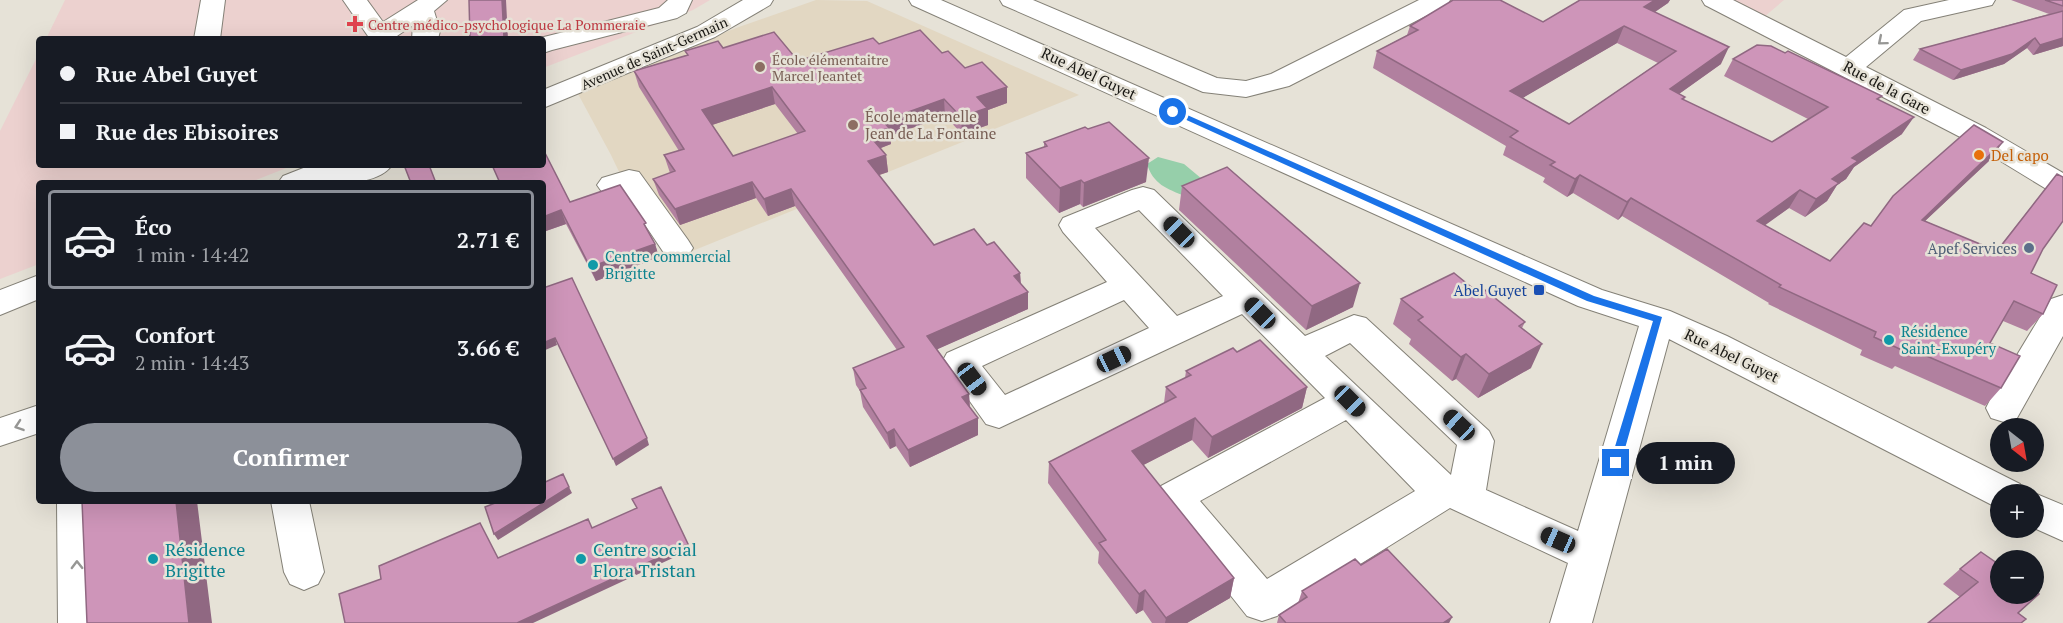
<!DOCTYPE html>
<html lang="fr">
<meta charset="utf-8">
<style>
:root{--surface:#171b24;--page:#20242c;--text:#f1f3f6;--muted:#9ea1a6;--line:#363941;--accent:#8c9099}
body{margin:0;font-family:"PT Serif",serif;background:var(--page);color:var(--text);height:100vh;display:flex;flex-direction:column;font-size:22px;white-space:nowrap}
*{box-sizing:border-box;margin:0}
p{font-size:20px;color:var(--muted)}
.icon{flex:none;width:33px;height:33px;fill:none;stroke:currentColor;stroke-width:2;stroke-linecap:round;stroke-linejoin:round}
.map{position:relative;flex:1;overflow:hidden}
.details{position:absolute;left:36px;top:180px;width:510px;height:324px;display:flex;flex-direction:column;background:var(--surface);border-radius:6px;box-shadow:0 6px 24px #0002}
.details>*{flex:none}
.top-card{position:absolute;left:36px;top:36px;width:510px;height:132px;border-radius:6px;box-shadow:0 6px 24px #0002;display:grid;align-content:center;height:132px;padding:0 24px;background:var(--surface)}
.needle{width:39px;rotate:149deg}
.tools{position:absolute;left:1990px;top:418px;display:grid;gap:12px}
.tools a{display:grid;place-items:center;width:54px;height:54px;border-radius:50%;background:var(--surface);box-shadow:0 6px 24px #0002;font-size:30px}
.end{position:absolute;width:27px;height:27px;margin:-14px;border:8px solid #1a73e8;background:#fff;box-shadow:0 0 0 3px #fff}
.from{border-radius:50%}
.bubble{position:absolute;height:42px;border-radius:21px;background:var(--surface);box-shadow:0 6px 24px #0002;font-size:20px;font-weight:700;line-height:42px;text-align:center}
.car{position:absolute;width:18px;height:36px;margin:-18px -9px;border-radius:8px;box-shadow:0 0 4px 2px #0007;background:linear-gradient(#222 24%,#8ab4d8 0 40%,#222 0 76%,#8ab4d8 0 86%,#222 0)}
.top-card b{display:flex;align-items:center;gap:21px;height:57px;font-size:22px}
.top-card b+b{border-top:2px solid var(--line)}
.top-card i{width:15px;height:15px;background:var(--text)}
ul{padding:10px 0 0;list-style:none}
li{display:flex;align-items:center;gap:18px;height:99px;margin:0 12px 9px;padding:0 12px;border:3px solid transparent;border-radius:6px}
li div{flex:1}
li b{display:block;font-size:22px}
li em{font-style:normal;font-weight:700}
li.on{border-color:var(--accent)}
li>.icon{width:54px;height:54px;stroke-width:1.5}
.button{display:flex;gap:12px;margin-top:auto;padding:12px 24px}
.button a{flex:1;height:69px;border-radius:36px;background:var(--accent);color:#fff;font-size:24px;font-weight:700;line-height:69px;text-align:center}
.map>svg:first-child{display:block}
</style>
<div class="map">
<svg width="2063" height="623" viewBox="0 0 2063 623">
<rect width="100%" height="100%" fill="#e6e2d7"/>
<path fill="#e2d7c2" d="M816,0L867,1L1079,95L670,260L643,222L611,155L577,92L736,28Z"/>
<path fill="#ecd1cf" d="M65,0H710L693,10L543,68V39H46Z
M1730,0H1784L1764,17Z
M39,53V165H294L248,183H39V264L0,279V131Z"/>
<path fill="#96cfaa" d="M1158,157L1184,164L1202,179L1185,196C1167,189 1153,184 1147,164Z"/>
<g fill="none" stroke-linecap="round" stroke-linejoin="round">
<g stroke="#848177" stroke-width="2">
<path id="minor" d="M201,0H225L220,39H194Z
M343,0H367L383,22L418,0H447L434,11L440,31L438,39H412L413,25L397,36L400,39H370Z
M668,0H692L686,13L677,18L552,50L543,53V39H536L659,8Z
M909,0H941L1602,290L1670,311L1727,336L2020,484L2026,495H2001V509L1994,506L1669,339L1592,623H1550L1568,563L1450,508L1277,616L1262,621L1247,616L1161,508L1155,497L1161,486L1325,398L1242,314L999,428L986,424L942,362L947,353L1107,282L1063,232L1059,225L1063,218L1132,190L1143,187L1154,190L1305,336L1354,315L1366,318L1489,431L1494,441L1486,490L1578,531L1639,326L1578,306L912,5ZM1139,210L1223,296L1177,316L1095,228ZM1124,300L1149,328L1005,395L982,366ZM1350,343L1457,445L1451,475L1325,356ZM1346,420L1415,491L1267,579L1200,501Z
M1000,0H1033L1217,78L1246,81L1271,74L1419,0H1450L1447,5L1289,86L1246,97L1203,92L1003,5Z
M1702,0H1733L1846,57L1904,10L1949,0H1995L1992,5L1921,21L1866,67L1986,128L2063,173V195L2053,193L1966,140L1705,5Z
M629,170L639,172L688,240L693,248L688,256L677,259L666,256L623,192L612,194L602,192L597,185L602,178Z
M2063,295V336L2017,418L2004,422L1991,418L1986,408L1991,398L2051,299Z
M39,405V433L0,446V418Z
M2034,493L2063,505V541L2034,528V495H2028Z
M57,501H95L100,623H58Z
M271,501H309L324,572L318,584L304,590L290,584L284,572Z"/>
</g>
<g stroke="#848177" stroke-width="2">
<path id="major" d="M743,0H773L770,5L715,37L543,108V90L697,27Z
M311,165H392C375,191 307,183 278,183L283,176Z
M39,275V299L0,315V290Z"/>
</g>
<use href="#minor" fill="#fff" fill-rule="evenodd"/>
<use href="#major" fill="#fff" fill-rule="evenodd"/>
</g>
<path fill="#b1809f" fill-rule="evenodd" d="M1580,0H1670L1668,3L1655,12L1721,64L1679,94L1685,97L1684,100L1772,142L1808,119L1724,76L1733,59L1879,100L1902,134L1854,167L1846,179L1837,185L1827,201L1805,217L1789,208L1764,225L1830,261L1871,226L1990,160L1925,221L1996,251L2057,174L2043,249L2031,273L2043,314L2027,331L2003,321L1990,343L2001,388L1985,406L1895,366L1892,369L1860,355L1862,350L1768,304L1769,303L1622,216L1618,220L1573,193L1567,197L1543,182L1545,178L1503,155L1506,146L1373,68L1377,51L1407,35L1410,26L1543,22ZM1617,43L1658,63L1569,124L1522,98Z
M2011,0H2063V46L2033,55L2027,48L2004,64L1953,80L1913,60L1920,49L2049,14Z
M879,44L942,53L965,68L1007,87V103L988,110V125L962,134L945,116L890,136L891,144L880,148L886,155L888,172L879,175L934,245H987L1020,273L1021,284L1028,292V309L937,349L969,394L970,408L978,435L910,467L896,446L890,449L863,407L860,391L856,385L853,368L897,350L795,206L768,216L756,198L680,225L659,195L653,179L670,173L664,155L679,151L639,87L634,71L687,55L685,51L723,48L798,61ZM775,104L798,134L733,156L712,125Z
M1044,142L1146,182L1083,207L1080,204L1059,213L1026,178V153L1044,147Z
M543,183L570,202L649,235L655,244L659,257L596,281L566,224L543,232Z
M1182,186L1353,307L1306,330L1179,210Z
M1475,290L1525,322L1522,328L1531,368L1478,398L1456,379L1452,381L1409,344L1411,339L1393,324L1401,299Z
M1237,352L1307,387L1302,408L1208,458L1192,440L1143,465L1234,578L1230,598L1187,623H1152L1143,610L1136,614L1098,563L1099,552L1048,483L1049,462L1164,403L1166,387L1185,378L1186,371Z
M1361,565L1452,617L1449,623H1277L1279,615L1298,603L1302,591Z
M1960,569L2018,613L1960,597L1943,584Z"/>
<path fill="#906882" d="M502,0H506L508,39H497Z
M1655,0H1670L1668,3L1637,24L1644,7Z
M1624,26L1617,43L1504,109L1510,91Z
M2035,38L2027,48L2004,64L1953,80L1961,70Z
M2063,38V46L2033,55L2040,45Z
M1729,47L1721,64L1662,106L1670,89Z
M772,87L775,104L706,127L702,110Z
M1007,87V103L988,110V125L962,134L961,117L977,97Z
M944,99L945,116L890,136L891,144L871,152L869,135L883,121Z
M1914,117L1902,134L1854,167L1846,179L1837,185L1827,201L1805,217L1816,199L1832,179L1852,158Z
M2003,142L1990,160L1908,237L1922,220Z
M886,155L888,172L870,178L868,161Z
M1149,158L1146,182L1083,207L1084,183Z
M1580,175L1573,193L1567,197L1575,179Z
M1081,180L1080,204L1059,213L1060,188Z
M752,182L756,198L680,225L675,209Z
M791,189L795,206L768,216L764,199Z
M1800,190L1789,208L1746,239L1757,221Z
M1631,198L1622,216L1618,220L1627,202Z
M561,210L566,224L543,232V217Z
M655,244L659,257L596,281L590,267Z
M1020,273L1021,290L1014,276Z
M1360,283L1353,307L1306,330L1312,306Z
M1028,292V309L929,353L927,336Z
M555,338L557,345L543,351V343Z
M1542,344L1531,368L1478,398L1489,374Z
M1466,354L1456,379L1452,381L1461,357Z
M1307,387L1302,408L1208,458L1212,437Z
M969,394L970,411L962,397Z
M978,418V435L910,467L908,450Z
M1195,418L1192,440L1130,472L1132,451Z
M894,429L896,446L890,449L887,433Z
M647,438L649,445L616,466L613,459Z
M569,487L572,493L498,540L494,534Z
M176,501H197L212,623H189Z
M688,544L690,550L533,623H517Z
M1234,578L1230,598L1187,623H1165L1166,618Z
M1145,590L1143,610L1136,614L1139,594Z
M1452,617L1449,623H1443Z"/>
<path fill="#ce95b9" stroke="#906882" stroke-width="1.5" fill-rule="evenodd" d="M469,0H502L504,38L497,39H470Z
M1453,0H1500L1543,22L1580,0H1655L1644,7L1729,47L1670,89L1685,97L1682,99L1772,142L1828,107L1733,59L1757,45L1771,46L1785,53L1788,51L1882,96L1877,99L1914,117L1852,158L1858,161L1832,179L1839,183L1816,199L1800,190L1757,221L1830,261L1864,223L1871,226L1893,196L1974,125L2003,142L1922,220L1997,251L2057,174L2063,177V221L2043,249L2031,273L2057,285L2043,314L2014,301L1990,343L2020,356L2001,388L1908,348L1906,352L1874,337L1876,332L1779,287L1781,285L1631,198L1627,202L1580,175L1575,179L1550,165L1555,162L1510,137L1518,131L1377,51L1418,30L1410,26ZM1624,26L1676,51L1569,124L1510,91Z
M2045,0H2063V6Z
M2063,11V38L2040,45L2035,38L2012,54L1961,70L1920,49Z
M920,30L942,53L948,51L965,68L982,62L1007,87L977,97L987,108L961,117L944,99L883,121L889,128L869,135L886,155L868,161L934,245L974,229L987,245L994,242L1020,273L1014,276L1028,292L927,336L969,394L962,397L978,418L908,450L894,429L887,433L860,390L866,388L853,368L904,347L791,189L764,199L752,182L675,209L653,179L675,171L664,155L684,149L634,71L688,55L685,51L718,41L723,48L774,32L798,61L873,38L879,44ZM772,87L805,131L733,156L702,110Z
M1109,122L1149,158L1084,183L1081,180L1060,188L1026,153L1047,146L1044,142L1085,127L1088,129Z
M543,149L570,202L620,185L646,223L644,224L655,244L590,267L561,210L543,217V183H500L492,165H543Z
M404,165H429L436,183H411Z
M1227,167L1360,283L1312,306L1182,186Z
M1454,273L1475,290L1481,287L1525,322L1519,326L1542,344L1489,374L1466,354L1461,357L1418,320L1423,317L1401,299Z
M572,278L647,438L613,459L555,338L543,343V288Z
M1260,340L1307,387L1212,437L1195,418L1132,451L1234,578L1166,618L1145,590L1139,594L1099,543L1106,540L1049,462L1176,397L1166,387L1191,375L1186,371L1233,348L1237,352Z
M563,474L569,487L494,534L485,507L500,501H543V483Z
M661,487L688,544L517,623H345L339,594L381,579L379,566L480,523L498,558L588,519L592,528L637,508L632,499Z
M82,501H176L189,623H87Z
M1387,549L1452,617L1443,623H1286L1279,615L1307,597L1302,591L1355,559L1361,565Z
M1981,552L2001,566V594H2034V590L2039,594L2018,613L2026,619L2021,623H1928L1978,582L1960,569Z"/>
<defs><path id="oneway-chevron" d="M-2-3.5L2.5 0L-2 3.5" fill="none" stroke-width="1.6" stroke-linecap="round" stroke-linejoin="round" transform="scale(1.5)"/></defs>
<g stroke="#979795">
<use href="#oneway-chevron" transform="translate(1882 41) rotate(140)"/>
<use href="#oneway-chevron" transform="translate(19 426) rotate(161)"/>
<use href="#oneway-chevron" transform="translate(77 565) rotate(-91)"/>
</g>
<path fill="#1a73e8" d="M1171,110H1176L1594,296L1662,317L1620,466H1612L1610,463L1653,321L1587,301L1171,113Z"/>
<path fill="#e0444e" stroke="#e6e2d7" stroke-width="2" d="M352 15h6v6h6v6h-6v6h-6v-6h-6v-6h6z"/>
<g fill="#8d6e63" stroke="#e6e2d7" stroke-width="2">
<circle cx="760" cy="67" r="6"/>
<circle cx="853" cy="125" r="6"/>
</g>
<circle fill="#e8710a" stroke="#e6e2d7" stroke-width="2" cx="1979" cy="155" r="6"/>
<circle fill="#5c6f8a" stroke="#e6e2d7" stroke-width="2" cx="2029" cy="248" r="6"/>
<g fill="#0f9aa8" stroke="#e6e2d7" stroke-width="2">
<circle cx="593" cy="265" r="6"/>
<circle cx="1889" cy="340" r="6"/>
<circle cx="153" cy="559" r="6"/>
<circle cx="581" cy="559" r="6"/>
</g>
<rect fill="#1a4fb4" stroke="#e6e2d7" stroke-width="2" x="1533" y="284" width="12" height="12" rx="3"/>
<g text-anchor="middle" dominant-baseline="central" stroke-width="5" stroke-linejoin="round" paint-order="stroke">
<g font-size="14" fill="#be3a42" stroke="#e6e2d7" text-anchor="start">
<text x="368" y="24">Centre médico-psychologique La Pommeraie</text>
</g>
<g font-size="14" fill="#181713" stroke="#e6e2d7">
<text transform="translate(654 53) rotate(-24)">Avenue de Saint-Germain</text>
</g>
<g font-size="14" fill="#785e54" stroke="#e6e2d7" text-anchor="start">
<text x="772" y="59">École élémentaitre<tspan x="772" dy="16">Marcel Jeantet</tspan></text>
</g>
<g font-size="15" fill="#181713" stroke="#e6e2d7">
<text transform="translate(1089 73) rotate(25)">Rue Abel Guyet</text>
<text transform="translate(1887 87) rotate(28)">Rue de la Gare</text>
<text transform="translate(1732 355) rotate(26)">Rue Abel Guyet</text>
</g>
<g font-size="15" fill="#785e54" stroke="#e6e2d7" text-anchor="start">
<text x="865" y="116">École maternelle<tspan x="865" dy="17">Jean de La Fontaine</tspan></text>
</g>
<g font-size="15" fill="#c56008" stroke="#e6e2d7" text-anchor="start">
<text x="1991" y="155">Del capo</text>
</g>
<g font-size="15" fill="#4e5e75" stroke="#e6e2d7" text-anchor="end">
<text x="2017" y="248">Apef Services</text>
</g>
<g font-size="15" fill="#0d838f" stroke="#e6e2d7" text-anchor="start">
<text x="605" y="256">Centre commercial<tspan x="605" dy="17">Brigitte</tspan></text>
<text x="1901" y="331">Résidence<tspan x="1901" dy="17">Saint-Exupéry</tspan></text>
</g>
<g font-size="15" fill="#164399" stroke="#e6e2d7" text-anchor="end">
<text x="1527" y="290">Abel Guyet</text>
</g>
<g font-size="18" fill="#0d838f" stroke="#e6e2d7" text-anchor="start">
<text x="165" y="549">Résidence<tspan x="165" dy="21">Brigitte</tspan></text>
<text x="593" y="549">Centre social<tspan x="593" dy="21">Flora Tristan</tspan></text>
</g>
</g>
</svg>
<div class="tools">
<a><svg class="needle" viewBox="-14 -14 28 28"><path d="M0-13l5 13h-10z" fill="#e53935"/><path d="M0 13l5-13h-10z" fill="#9ea1a6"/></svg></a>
<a>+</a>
<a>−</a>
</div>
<i class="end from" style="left:1173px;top:112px"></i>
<i class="end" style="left:1616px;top:463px"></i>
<div class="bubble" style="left:1636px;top:442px;width:99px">1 min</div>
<i class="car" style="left:1179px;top:232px;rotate:315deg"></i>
<i class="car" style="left:1260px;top:313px;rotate:315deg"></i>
<i class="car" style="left:1114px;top:359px;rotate:65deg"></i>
<i class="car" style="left:972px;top:379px;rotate:143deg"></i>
<i class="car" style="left:1350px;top:401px;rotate:135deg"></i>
<i class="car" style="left:1459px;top:425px;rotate:313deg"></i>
<i class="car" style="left:1558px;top:540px;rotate:294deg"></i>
<div class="top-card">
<b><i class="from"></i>Rue Abel Guyet</b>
<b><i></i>Rue des Ebisoires</b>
</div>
<section class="details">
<ul>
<li class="on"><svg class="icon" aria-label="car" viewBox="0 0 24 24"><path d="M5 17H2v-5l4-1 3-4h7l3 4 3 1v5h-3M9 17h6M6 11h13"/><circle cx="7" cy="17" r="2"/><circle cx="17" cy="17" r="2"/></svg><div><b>Éco</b><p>1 min · 14:42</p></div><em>2.71 €</em></li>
<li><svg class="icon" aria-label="car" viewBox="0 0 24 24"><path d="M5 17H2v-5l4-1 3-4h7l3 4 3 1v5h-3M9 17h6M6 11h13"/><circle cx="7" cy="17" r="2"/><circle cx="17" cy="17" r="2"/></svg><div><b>Confort</b><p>2 min · 14:43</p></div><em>3.66 €</em></li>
</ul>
<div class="button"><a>Confirmer</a></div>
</section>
</div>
